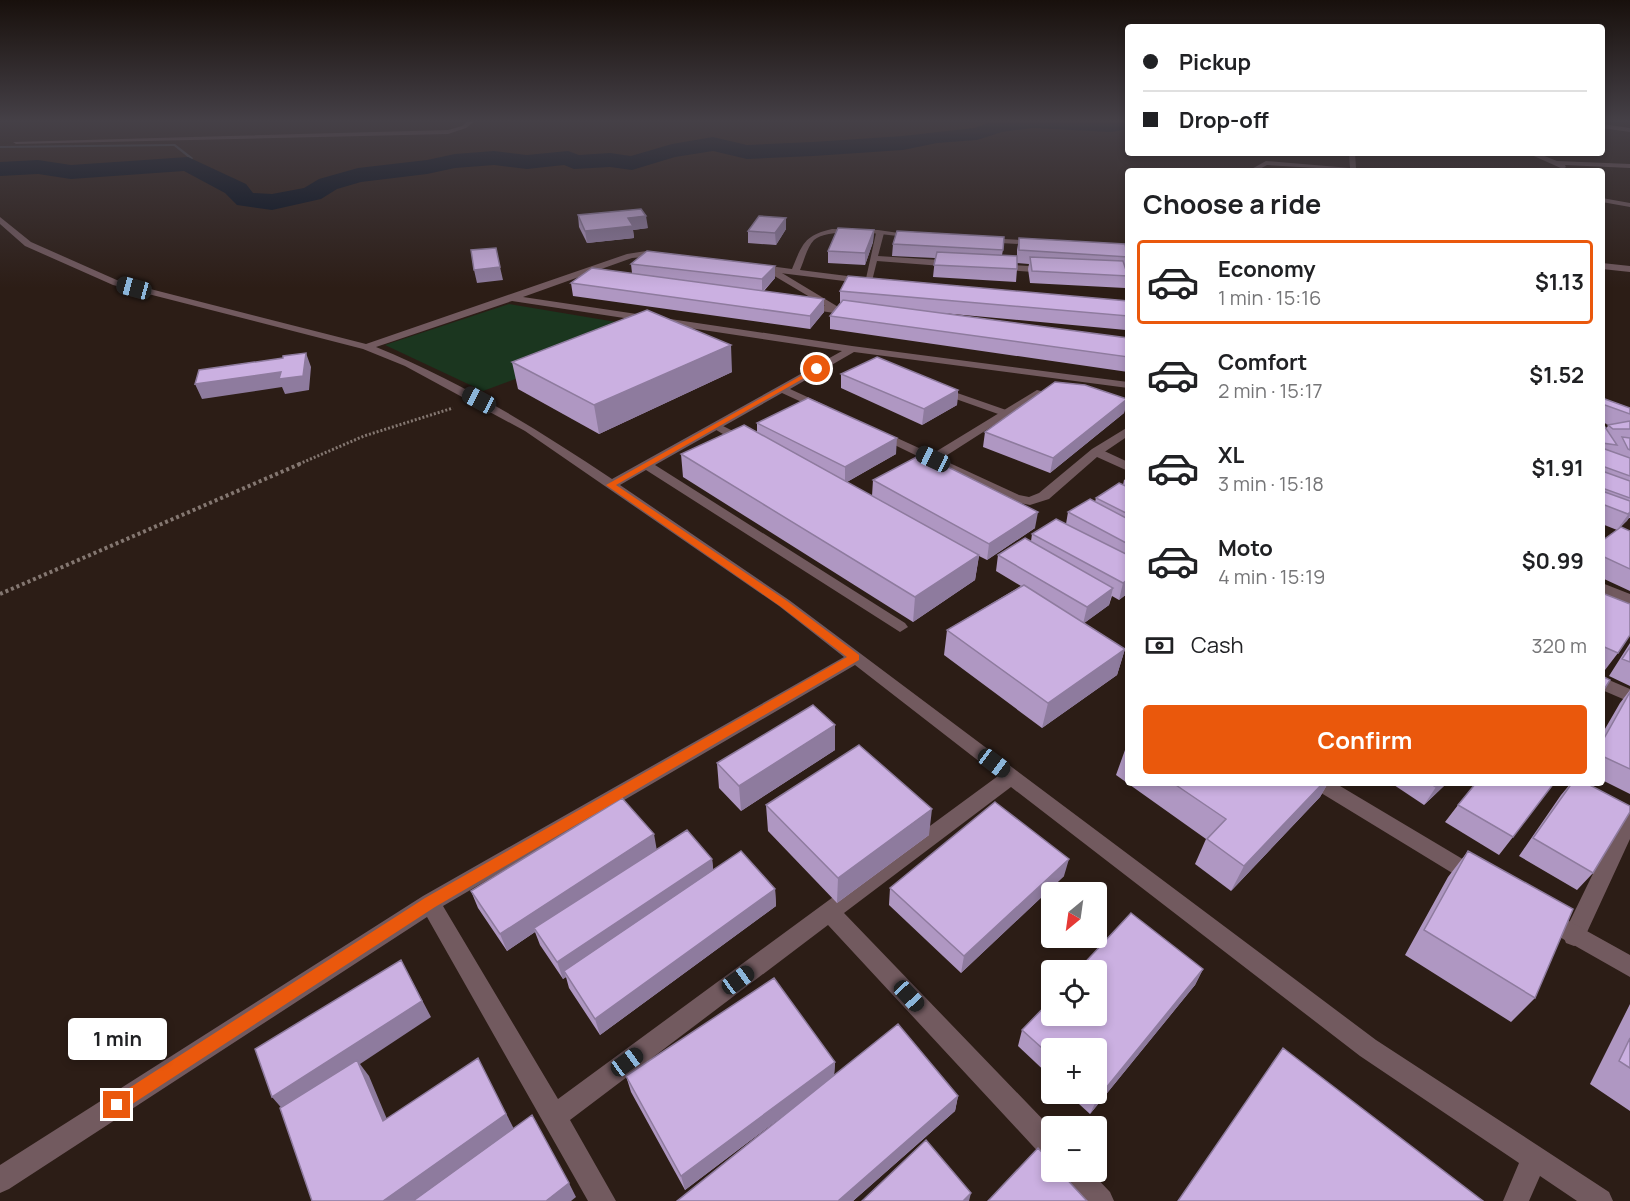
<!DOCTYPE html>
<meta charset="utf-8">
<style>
:root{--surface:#fff;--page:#f6f6f6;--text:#202124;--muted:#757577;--line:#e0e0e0;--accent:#ea580c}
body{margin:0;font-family:Manrope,sans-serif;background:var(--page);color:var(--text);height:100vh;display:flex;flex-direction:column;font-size:22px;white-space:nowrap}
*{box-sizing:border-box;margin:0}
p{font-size:20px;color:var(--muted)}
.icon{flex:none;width:33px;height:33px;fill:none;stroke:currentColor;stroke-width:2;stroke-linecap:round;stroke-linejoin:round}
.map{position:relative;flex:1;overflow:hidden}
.sheet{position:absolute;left:1125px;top:168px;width:480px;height:618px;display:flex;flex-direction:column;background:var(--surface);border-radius:6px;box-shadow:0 3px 9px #0003}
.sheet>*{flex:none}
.hud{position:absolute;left:1125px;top:24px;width:480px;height:132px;border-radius:6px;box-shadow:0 3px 9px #0003;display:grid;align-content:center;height:132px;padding:0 18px;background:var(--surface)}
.needle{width:39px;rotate:209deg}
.fabs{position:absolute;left:1041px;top:882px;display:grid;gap:12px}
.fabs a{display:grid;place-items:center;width:66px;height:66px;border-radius:6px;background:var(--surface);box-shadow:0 3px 9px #0003;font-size:30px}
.end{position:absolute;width:27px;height:27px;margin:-14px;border:8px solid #ea580c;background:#fff;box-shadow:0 0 0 3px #fff}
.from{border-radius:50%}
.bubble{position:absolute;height:42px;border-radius:6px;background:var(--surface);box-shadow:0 3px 9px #0003;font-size:20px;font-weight:700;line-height:42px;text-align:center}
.car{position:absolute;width:18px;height:36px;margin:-18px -9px;border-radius:8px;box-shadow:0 0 4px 2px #0007;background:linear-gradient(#222 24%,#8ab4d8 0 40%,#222 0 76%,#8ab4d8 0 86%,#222 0)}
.hud b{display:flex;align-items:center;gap:21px;height:57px;font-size:22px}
.hud b+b{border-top:2px solid var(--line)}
.hud i{width:15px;height:15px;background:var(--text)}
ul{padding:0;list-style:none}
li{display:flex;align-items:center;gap:18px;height:84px;margin:0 12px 9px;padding:0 6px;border:3px solid transparent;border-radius:6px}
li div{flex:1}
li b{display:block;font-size:22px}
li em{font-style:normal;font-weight:700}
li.active{border-color:var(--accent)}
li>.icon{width:54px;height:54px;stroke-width:1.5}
h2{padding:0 18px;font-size:27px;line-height:72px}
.pay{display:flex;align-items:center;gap:15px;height:66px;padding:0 18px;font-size:22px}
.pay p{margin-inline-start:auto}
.button{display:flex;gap:12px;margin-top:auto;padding:12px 18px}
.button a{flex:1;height:69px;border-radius:6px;background:var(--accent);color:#fff;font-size:24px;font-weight:700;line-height:69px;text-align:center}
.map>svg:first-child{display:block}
</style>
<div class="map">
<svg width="1630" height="1201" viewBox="0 0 1630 1201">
<rect width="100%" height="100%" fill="#2c1d16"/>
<path fill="#1b361f" d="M509,304L652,328L483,391L385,345Z"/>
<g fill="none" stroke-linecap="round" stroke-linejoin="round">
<path fill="#474c56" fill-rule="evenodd" d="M175,144L193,158L189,165L186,164L189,158L174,146L0,148V146Z"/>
<path fill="#000c1c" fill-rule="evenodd" d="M997,120H1128V129L1111,132L1032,128L1002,132L977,140L937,143L903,150L813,156L747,159L713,151L675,157L632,170L610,167L574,169L564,165L527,169L494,165L455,168L427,174L361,182L337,189L321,199L272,210L237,205L225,193L184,171L71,179L38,174L0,176V162L38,160L71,165L188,157L246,184L253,193L272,194L304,188L319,179L358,168L427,160L455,154L494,151L527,155L568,151L579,155L610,153L631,156L672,144L713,137L747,145L813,142L903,136L974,128Z"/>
<path stroke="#847771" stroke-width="3" stroke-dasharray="2 2" stroke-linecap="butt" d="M299,464L364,436L453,408"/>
<path stroke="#847771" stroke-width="4" stroke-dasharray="3 3" stroke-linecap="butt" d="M0,594L302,463"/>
<path fill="#725a5f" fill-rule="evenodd" d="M469,120H476L466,128L448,134L16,144L13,142L448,130L462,126Z
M1223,169H1251L1254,171H1220Z
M880,231L884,233L878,256L955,261L959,264L955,267L877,261L872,281L865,283L876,233Z
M997,264L1047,267L1051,270L1047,273L994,269V265Z
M766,267H772L840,308L859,313L854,316L801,308V304L804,303L825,306L766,271Z
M940,387L1009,411L1011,413L1009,415H1001L936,392V388Z
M717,423L749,439L751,442L745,446L741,445L713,428V424Z
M1128,427V436L1100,455H1092V449Z
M1630,810V839L1582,943L1574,946L1566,943L1563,936L1566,929L1623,812Z"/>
<path fill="#725a5f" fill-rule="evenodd" d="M1602,124L1630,128V132L1602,128Z
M1349,153H1355L1356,168L1368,171L1267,165L1256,171H1248L1266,161L1350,168Z
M1527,153H1537L1557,161L1630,164V168L1565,165L1566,167L1563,169Z
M1602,198L1630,203V207L1602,202Z
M0,217L31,242L119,281L366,344L627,254L646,251L669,255C662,259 643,256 632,258L523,297L852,346L1128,382V388L854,352L790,389L827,406V410H819L782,393L655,465L905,623L908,627L900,632L646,470L620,485L789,600L1376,1040L1609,1192L1613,1201H1577L1540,1176L1529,1201H1503L1519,1163L1360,1056L1011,787L844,913L1052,1129V1161L1043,1157L828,925L570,1120L616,1201H588L427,917L9,1189L0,1193V1165L423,896L844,657L779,606L525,431L405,366L363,349L113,285L25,246L0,224ZM512,301L842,351L612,479C537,429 460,381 376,347ZM855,665L998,776L558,1099L443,906Z
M832,229L878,230L920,236L916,238C893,236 832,225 814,240C807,247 804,261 800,270L871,279V283L868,284L755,270L751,267L755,264L792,269C802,245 804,235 832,229Z
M985,238L1039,241L1043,243L1039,245L982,242V238Z
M1602,263L1630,266V272L1602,269Z
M1037,390L1041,391V395L941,459L1019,495L1029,497L1039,493L1092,449H1100L1128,462V471L1097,457L1049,499L1030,505L1010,501L874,435L876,432H884L932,454Z
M1602,583L1630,594V604L1602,593Z
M1602,677L1630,689V702L1602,690Z
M1311,783H1335L1481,870L1484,876L1481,882L1474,885L1467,882L1313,788Z
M1549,910L1630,955V977L1542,927L1538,920L1542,913Z
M1061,1172H1091L1110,1192L1114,1201H1083L1065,1181Z"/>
</g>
<path fill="#af97c2" d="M578,215L648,228L633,230L634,238L587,243L579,227Z
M786,218V229L776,245L748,243V231Z
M874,230L873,242L865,265L828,263V251Z
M1019,238L1128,257L1125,268L1128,276L1125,288L1030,283L1028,269L1029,264L1017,263V250Z
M893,244L1003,250L1002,255L1017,269L1016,282L933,277L935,258L892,256Z
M631,264L775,278L764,291L824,312L810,329L573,296L571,283L632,273Z
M840,291L1128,307V319L1126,330L942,313L1128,338V372L830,329V316L840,303Z
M512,362L732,372L599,434L518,389Z
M841,374L958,390L957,405L922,425L841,388Z
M1602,398L1630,408V518H1629L1619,529L1630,531V591L1602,578V541L1617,530L1602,524V427L1606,428L1609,425L1602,422Z
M1127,399L1124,413L1050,473L983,447L985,432Z
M757,423L896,454L847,482L872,496L873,480L1035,528L987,560L979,556L975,580L913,622L683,477L681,454L757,432Z
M1128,477V593L1119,600L1112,596L1109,605L1084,623L1125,649L1117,675L1042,728L944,655L947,630L1021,586L996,571L998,555L1031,541L1032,534L1066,524L1068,512L1095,502L1096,498L1123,485L1124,480Z
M1602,593L1618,653L1605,670L1602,669Z
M1630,643V686L1609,676Z
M1630,690V794L1602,780V734L1620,703Z
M1128,747V783H1328L1320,797L1231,891L1195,864L1206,839L1116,775L1125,750Z
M835,750L741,811L719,788L717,763Z
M1391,783H1447L1424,805Z
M1571,783H1586L1593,873L1577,890L1519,856L1561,795Z
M766,805L929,835L837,903L768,831Z
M1458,805L1513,837L1499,855L1445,822Z
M657,850L712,859L713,870L775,889L776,906L600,1035L569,988L566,977L563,979L540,945L535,932L507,951L478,908L471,891Z
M1468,851L1535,998L1511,1022L1405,955L1448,877Z
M1064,876L961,973L889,905L890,888Z
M1203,969L1195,985L1090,1114L1068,1094H1096L1052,1048V1078L1018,1046L1022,1030Z
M1630,1004V1111L1590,1084Z
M1283,1048L1483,1201H1178Z
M835,1062L834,1075L958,1096L955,1111L853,1201H677L796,1106L685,1190L631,1092L626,1076Z"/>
<path fill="#8e7b9e" d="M646,216L648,228L633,230L634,238L587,243L585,231L628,218Z
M786,218V229L776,245L775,233Z
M874,230L873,242L865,265V253Z
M775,266V278L762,292V279Z
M500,267L503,280L477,283L474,270Z
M824,299V312L810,329V316Z
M731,345L732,372L599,434L594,405Z
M306,353L311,367L309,390L285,394L282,387L202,399L195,384Z
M958,390L957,405L922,425L924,409Z
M1127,399L1124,413L1050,473L1053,458Z
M897,438L896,454L845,483V467Z
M1038,512L1035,528L987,560L989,544Z
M1630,512V516L1627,521L1617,530Z
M979,555L975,580L913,622L915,597Z
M1128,579V593L1119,600L1123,583Z
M1113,588L1109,605L1083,624L1087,607Z
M1125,649L1117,675L1042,728L1048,703Z
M835,725V750L741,811L739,786Z
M1323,783H1328L1320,797L1231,891L1244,866Z
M1440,783H1447L1424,805L1436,787Z
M932,809L929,835L837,903L838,878Z
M654,834L657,851L534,928L535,932L507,951L500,934Z
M712,859L714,876L564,971L566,977L563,979L557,962Z
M1069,859L1064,876L961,973L964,956Z
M775,889L776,906L600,1035L595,1019Z
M401,960L431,1017L360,1064L369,1076L394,1136L285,1112L272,1097Z
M1203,969L1195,985L1090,1114L1097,1099Z
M478,1058L514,1129L413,1201H383Z
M835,1062L834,1077L685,1190L681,1176Z
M958,1096L955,1111L853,1201H838Z
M569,1183L576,1197L571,1201H546Z
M971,1193L969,1201H963Z"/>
<path fill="#cbb0e1" stroke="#8e7b9e" stroke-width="1.5" d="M641,209L646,216L628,218L633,226L585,231L578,215Z
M759,216L786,218L775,233L748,231Z
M838,228L874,230L865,253L828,251Z
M897,231L1004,237L1003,250L893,244Z
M1019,238L1125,244L1128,257L1019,250Z
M496,248L500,267L474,270L471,250Z
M647,251L775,266L762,279L631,264Z
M937,252L1017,256V269L934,265Z
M1030,257L1123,261L1128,276L1032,271Z
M592,268L824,299L810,316L571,283Z
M848,276L1128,301V316L840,291Z
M843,300L1128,338V357L830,316Z
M647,310L731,345L594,405L512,362Z
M306,353L303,376L279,379L281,372L195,384L199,370L283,358V356Z
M877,357L958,390L924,409L841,374Z
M1055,382L1085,385L1127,399L1053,458L985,432Z
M808,398L897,438L845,467L757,423Z
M1602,398L1630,408V414L1602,404Z
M1630,421V429H1613L1608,425Z
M744,425L979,555L915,597L681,454Z
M1602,427H1605L1617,445L1602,443Z
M1622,437L1630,438V450L1628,449Z
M1602,448L1630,458V476L1602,466Z
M922,454L1038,512L989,544L873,480Z
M1602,471L1630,481V498L1602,488Z
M1119,483L1128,487V514L1096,498Z
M1602,491L1630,501V512L1628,514L1602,504Z
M1090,499L1128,519V544L1068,512Z
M1056,519L1128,555V579L1123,583L1032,534Z
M1621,527L1630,531V569L1602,556V541Z
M1025,538L1113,588L1087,607L998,555Z
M1024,585L1125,649L1048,703L947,630Z
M1602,593L1630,604V635L1618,653L1602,646Z
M1630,647V662L1622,659Z
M1602,676L1610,680L1602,693Z
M1630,692V769L1602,756V742Z
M813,705L835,725L739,786L717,763Z
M859,745L932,809L838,878L766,805Z
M1173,783H1323L1244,866L1207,839L1226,819Z
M1429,783H1440L1436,787Z
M1476,783H1554L1513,837L1458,805Z
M1572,783H1586L1630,806V812L1593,873L1533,838Z
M622,798L654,834L500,934L471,891Z
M995,802L1069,859L964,956L890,888Z
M687,830L712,859L557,962L534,928Z
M741,851L775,889L595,1019L564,971Z
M1468,851L1573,909L1535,998L1424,930Z
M1131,913L1203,969L1097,1099L1091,1094H1096V1048H1052V1057L1022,1030L1052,999V1016H1096V970H1078Z
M401,960L422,1001L272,1097L255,1049Z
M774,978L835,1062L681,1176L626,1076Z
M898,1024L958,1096L838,1201H677Z
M1630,1038V1068L1619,1061Z
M1283,1048L1483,1201H1178Z
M478,1058L506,1114L383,1201H312L280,1108L357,1060L383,1121Z
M532,1115L569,1183L546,1201H413Z
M926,1140L971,1193L963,1201H862Z
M1038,1148L1052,1163V1172H1060L1087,1201H988Z"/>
<linearGradient id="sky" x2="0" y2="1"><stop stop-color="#18100c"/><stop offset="0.42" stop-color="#454047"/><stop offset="1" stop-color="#454047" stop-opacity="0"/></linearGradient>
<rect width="1630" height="288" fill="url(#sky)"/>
<path fill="#ea580c" d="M815,368L820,369L616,485L787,601L859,655V660L435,907L123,1110L117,1113L112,1110L109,1105L112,1099L425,898L847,657L780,606L606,485Z"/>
</svg>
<div class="fabs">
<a><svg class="needle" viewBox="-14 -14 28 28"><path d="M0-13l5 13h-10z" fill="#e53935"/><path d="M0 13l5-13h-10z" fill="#757577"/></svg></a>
<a><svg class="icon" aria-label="locate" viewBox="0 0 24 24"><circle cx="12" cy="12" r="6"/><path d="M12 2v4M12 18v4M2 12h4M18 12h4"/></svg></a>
<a>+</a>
<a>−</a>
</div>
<i class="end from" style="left:817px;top:369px"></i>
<i class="end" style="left:117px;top:1105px"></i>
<div class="bubble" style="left:68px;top:1018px;width:99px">1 min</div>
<i class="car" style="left:134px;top:288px;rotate:285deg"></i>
<i class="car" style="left:479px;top:400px;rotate:298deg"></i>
<i class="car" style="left:933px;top:459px;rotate:295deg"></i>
<i class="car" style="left:994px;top:763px;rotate:127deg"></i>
<i class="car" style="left:738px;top:980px;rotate:54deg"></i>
<i class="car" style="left:909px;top:996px;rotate:137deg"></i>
<i class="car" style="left:627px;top:1062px;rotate:54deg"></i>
<div class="hud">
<b><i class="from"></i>Pickup</b>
<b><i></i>Drop-off</b>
</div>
<section class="sheet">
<h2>Choose a ride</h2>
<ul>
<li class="active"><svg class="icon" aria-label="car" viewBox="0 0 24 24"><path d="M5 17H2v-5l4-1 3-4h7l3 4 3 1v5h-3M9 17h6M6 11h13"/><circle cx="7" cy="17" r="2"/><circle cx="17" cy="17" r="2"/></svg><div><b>Economy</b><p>1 min · 15:16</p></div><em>$1.13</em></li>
<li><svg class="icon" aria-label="car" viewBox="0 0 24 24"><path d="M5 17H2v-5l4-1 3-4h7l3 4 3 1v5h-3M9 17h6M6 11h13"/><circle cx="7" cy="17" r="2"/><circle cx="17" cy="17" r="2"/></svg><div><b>Comfort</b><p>2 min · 15:17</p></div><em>$1.52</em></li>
<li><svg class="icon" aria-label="car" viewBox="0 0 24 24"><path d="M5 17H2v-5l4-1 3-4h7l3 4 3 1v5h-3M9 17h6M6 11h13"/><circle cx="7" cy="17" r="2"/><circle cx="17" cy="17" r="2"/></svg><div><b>XL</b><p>3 min · 15:18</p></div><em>$1.91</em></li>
<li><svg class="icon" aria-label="car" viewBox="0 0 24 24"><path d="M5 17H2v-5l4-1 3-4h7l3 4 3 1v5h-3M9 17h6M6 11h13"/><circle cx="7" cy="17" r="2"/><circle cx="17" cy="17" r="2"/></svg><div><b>Moto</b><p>4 min · 15:19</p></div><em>$0.99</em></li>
</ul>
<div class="pay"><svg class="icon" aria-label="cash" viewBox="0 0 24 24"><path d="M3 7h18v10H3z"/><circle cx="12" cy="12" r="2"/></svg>Cash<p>320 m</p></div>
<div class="button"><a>Confirm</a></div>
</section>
</div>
